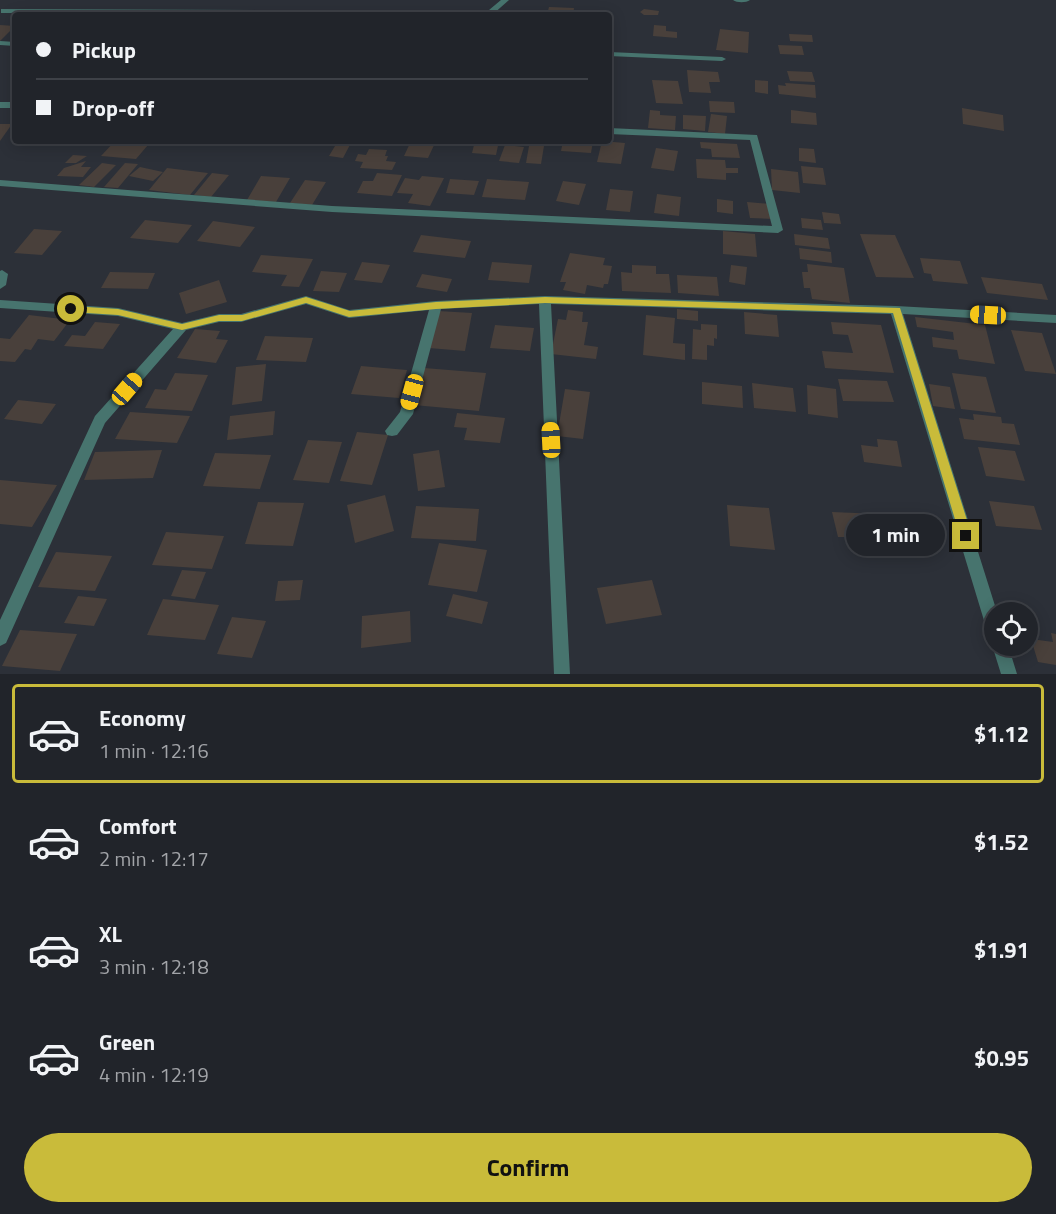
<!DOCTYPE html>
<meta charset="utf-8">
<style>
:root{--surface:#21242a;--page:#292c32;--text:#f1f3f6;--muted:#a2a4a8;--line:#3e4147;--accent:#c9bb3a}
body{margin:0;font-family:"Titillium Web",sans-serif;background:var(--page);color:var(--text);height:100vh;display:flex;flex-direction:column;font-size:22px;white-space:nowrap}
*{box-sizing:border-box;margin:0}
p{font-size:20px;color:var(--muted)}
.icon{flex:none;width:33px;height:33px;fill:none;stroke:currentColor;stroke-width:2;stroke-linecap:round;stroke-linejoin:round}
.map{position:relative;height:674px;overflow:hidden}
.drawer{display:flex;flex-direction:column;background:var(--surface);flex:1}
.drawer>*{flex:none}
.banner{position:absolute;left:12px;top:12px;width:600px;height:132px;border-radius:6px;box-shadow:0 3px 15px #0003,0 0 0 2px var(--line);display:grid;align-content:center;height:132px;padding:0 24px;background:var(--surface)}
.buttons{position:absolute;left:984px;top:602px;display:grid;gap:12px}
.buttons a{display:grid;place-items:center;width:54px;height:54px;border-radius:50%;background:var(--surface);box-shadow:0 3px 15px #0003,0 0 0 2px var(--line);font-size:30px}
.end{position:absolute;width:27px;height:27px;margin:-14px;border:8px solid #c9bb3a;background:#111;box-shadow:0 0 0 3px #111}
.from{border-radius:50%}
.bubble{position:absolute;height:42px;border-radius:21px;background:var(--surface);box-shadow:0 3px 15px #0003,0 0 0 2px var(--line);font-size:20px;font-weight:700;line-height:42px;text-align:center}
.car{position:absolute;width:18px;height:36px;margin:-18px -9px;border-radius:8px;box-shadow:0 0 4px 2px #0007;background:linear-gradient(#f5c518 24%,#345 0 40%,#f5c518 0 76%,#345 0 86%,#f5c518 0)}
.banner b{display:flex;align-items:center;gap:21px;height:57px;font-size:22px}
.banner b+b{border-top:2px solid var(--line)}
.banner i{width:15px;height:15px;background:var(--text)}
ul{padding:10px 0 0;list-style:none}
li{display:flex;align-items:center;gap:18px;height:99px;margin:0 12px 9px;padding:0 12px;border:3px solid transparent;border-radius:6px}
li div{flex:1}
li b{display:block;font-size:22px}
li em{font-style:normal;font-weight:700}
li.current{border-color:var(--accent)}
li>.icon{width:54px;height:54px;stroke-width:1.5}
.button{display:flex;gap:12px;margin-top:auto;padding:12px 24px}
.button a{flex:1;height:69px;border-radius:36px;background:var(--accent);color:#111;font-size:24px;font-weight:700;line-height:69px;text-align:center}
.map>svg:first-child{display:block}
</style>
<div class="map">
<svg width="1056" height="674" viewBox="0 0 1056 674">
<rect width="100%" height="100%" fill="#2c3038"/>
<path fill="#49403b" d="M549,7L574,8L573,15H547Z
M644,9L659,11L658,15H644L640,12Z
M0,25L15,26L0,41Z
M654,25L666,26V31L677,32V38L653,36Z
M720,29L749,32L748,53L716,50Z
M789,34L812,35L813,42L790,41Z
M778,45L802,46L804,55L780,54Z
M687,70L718,72L720,82H709L711,93L689,92Z
M787,71L812,72L815,82L790,81Z
M652,80L678,81L683,104L656,103Z
M755,80L768,81V94L755,92Z
M785,83L815,85L816,98L779,94L778,85L786,86Z
M709,101L734,102L735,113L710,112Z
M962,108L1003,115L1004,131L963,124Z
M650,110L660,111V115L676,116L675,130L648,128Z
M791,110L816,113L817,125L791,123Z
M711,114L727,116L725,134L708,132Z
M683,115L706,116L705,131L683,129Z
M0,124H12L0,141Z
M338,141H352L343,158L329,156Z
M355,141H373L369,146L353,145Z
M411,141H436L428,158L404,156Z
M475,141H499L496,155L472,153Z
M563,141H593L591,153L561,151Z
M602,141L625,143L621,164L597,162Z
M114,142L148,145L136,159L101,156Z
M700,142L737,144L740,158L712,157L711,149L701,148Z
M505,145L524,147L519,163L499,161Z
M529,146H544L541,164L526,163Z
M656,148L678,151L674,171L651,168Z
M799,148L814,149L816,163L799,161Z
M369,149L387,150L385,156H388L386,161L396,162L392,170L360,168L363,162L355,161L358,154L366,155Z
M73,155L87,156L76,163H65Z
M696,159L725,160L726,168H738V173H726V180L697,178Z
M86,161L81,167H91L83,177L57,176L64,168Z
M102,163L116,165L94,187L79,185Z
M125,163L138,164L118,188L104,187Z
M801,166L823,168L826,185L803,183Z
M140,167L163,172L153,181L129,176Z
M167,168L208,173L190,195L149,190Z
M771,169L798,172L800,193L772,190Z
M212,173L229,175L211,197L194,195Z
M377,173L402,175L392,196L357,193L363,181H373Z
M261,176L290,178L276,202L247,200Z
M422,176L444,178L430,206L408,203L413,194L397,193L405,178L419,180Z
M450,179L479,181L474,195L446,193Z
M487,179L529,182L525,200L482,197Z
M305,180L326,182L312,205L290,203Z
M563,181L586,184L579,205L556,201Z
M610,189L633,191L630,212L606,210Z
M657,194L681,197L679,216L654,213Z
M717,199L733,201V214L717,212Z
M747,202L771,204L774,219L750,218Z
M822,212L839,214L841,224L824,223Z
M801,218L821,220L823,230L802,228Z
M145,220L192,225L178,243L130,238Z
M213,221L255,227L240,247L197,241Z
M34,229L62,231L42,255L14,253Z
M723,231L755,234L757,257L723,254Z
M794,234L828,238L830,249L795,245Z
M860,234L895,235L914,278L876,277Z
M421,235L471,241L465,258L413,252Z
M799,248L831,252L832,263L800,259Z
M570,253L605,258L603,265L612,266L608,284H604L603,288L587,285L585,294L563,290L566,282H560Z
M261,255L313,259L299,287L281,286L287,275L252,272Z
M920,258L960,261L968,284L933,281L931,274L924,273Z
M362,262L390,265L382,283L354,280Z
M492,262L532,265L529,283L488,280Z
M807,264L844,268L850,303L812,299L810,288H804L802,272H808Z
M632,265L656,266V274H669L671,293L622,291L621,272L632,273Z
M731,265L747,267L745,285L729,282Z
M321,271L347,273L339,292L313,291Z
M110,272L155,273L148,289L101,288Z
M422,274L452,279L447,292L416,287Z
M677,275L717,277L719,296L678,293Z
M981,277L1042,284L1048,300L987,293Z
M219,280L227,302L186,314L179,293Z
M677,309L698,311V321L677,319Z
M568,310L583,312L582,322H588L584,345L598,347L596,359L551,354L558,319L566,320Z
M438,311L472,313L465,351L429,348Z
M744,312L777,315L779,337L745,334Z
M29,315L70,320L54,341L38,339L31,350L25,349L15,362L0,361V338L10,339Z
M646,315L675,318L673,343L685,344V360L643,355Z
M915,317L985,325L995,364L959,359L957,350L933,347L932,337L954,340L953,332L917,327Z
M95,322L120,324L103,349L64,346L72,335L85,336Z
M831,322L881,325L894,373L825,368L822,351L853,353L848,335L833,334Z
M701,324L717,325V339L714,338V346L707,345V360L692,359L693,329L701,330Z
M495,325L534,328L530,351L490,348Z
M195,329L220,331L216,339L228,340L216,363L177,358Z
M1011,330L1042,333L1056,374L1025,371Z
M265,336L313,338L306,362L256,360Z
M266,364L262,401L232,405L236,367Z
M361,366L407,370L399,398L351,394Z
M424,368L486,373L479,411L414,405Z
M175,373L208,375L192,411L145,408L155,389L166,390Z
M952,373L986,377L996,413L961,409Z
M838,379L887,381L894,402L843,401Z
M702,382L742,386L743,408L702,404Z
M752,383L793,388L796,412L754,408Z
M929,384L950,387L955,409L933,406Z
M807,385L836,389L838,418L808,414Z
M565,389L590,392L583,439L557,436Z
M18,400L56,404L42,424L4,419Z
M275,411L273,435L227,440L230,416Z
M130,412L190,416L177,443L115,439Z
M457,413L505,418L500,443L464,440L467,428L454,427Z
M973,414L1001,417L1002,423L1014,424L1020,445L964,439L959,418L974,420Z
M357,432L388,435L372,485L340,481Z
M877,439L897,441L902,467L864,462L861,445L878,447Z
M308,440L342,442L329,483L293,480Z
M978,447L1015,451L1025,481L986,476Z
M162,450L153,478L84,480L95,452Z
M439,450L445,487L418,491L413,454Z
M215,453L271,455L260,489L203,486Z
M0,480L57,485L32,527L0,524Z
M385,495L394,531L355,543L347,505Z
M989,501L1034,506L1042,530L996,526Z
M258,502L304,503L293,546L245,544Z
M727,505L769,508L775,550L730,546Z
M416,506L479,509L476,541L411,538Z
M832,512L902,515L914,554L854,551L850,537H838Z
M166,532L224,536L212,569L152,565Z
M439,543L487,550L477,592L428,585Z
M56,552L112,556L95,591L38,587Z
M182,570L206,572L195,599L171,596Z
M303,580L300,600L275,601L278,581Z
M652,580L662,615L606,624L597,588Z
M453,594L488,602L482,624L446,616Z
M78,596L107,599L94,626L64,623Z
M163,599L219,605L205,640L147,635Z
M410,611L411,642L361,648L362,616Z
M232,617L266,621L252,658L217,654Z
M20,630L77,634L60,671L2,666Z
M1051,633L1056,634V665L1038,662L1031,639L1053,642Z"/>
<g fill="none" stroke-linecap="round" stroke-linejoin="round">
<path fill="#47746e" fill-rule="evenodd" d="M501,0H509L492,15H483Z
M733,0H750C746,3 737,3 733,0Z
M1,9L274,10L278,12L274,14L4,13H1Z
M0,41L15,42V46L0,45Z
M609,52L722,57L726,59L722,61L609,56Z
M0,102H15V108H0Z
M609,128L757,135L783,230L778,233L332,212L0,186V180L332,206L772,226L750,140L609,134Z
M2,270L8,274L6,285L0,289V271Z
M306,296L349,310L436,301L545,296L896,306L1056,315V323L903,314L997,612H994V634L988,632L986,627L891,314L551,304L570,674H554L539,304L441,309L413,414L397,435L392,436L387,435L385,431L400,412L429,310L349,318L306,304L241,322H219L186,330L105,423L6,643L0,646V620L95,416L173,329L118,316L0,308V300L118,308L182,323L219,314H241Z
M994,639V645H1008L1017,674H1001L992,645Z"/>
</g>
<path fill="#c9bb3a" d="M306,297L350,311L436,302L545,297L900,308L972,536L966,541L960,536L893,313L545,303L436,309L349,317L306,303L242,321H219L182,330L118,315L71,312L66,309L71,306L118,309L182,324L219,315H242Z"/>
</svg>
<div class="buttons">
<a><svg class="icon" aria-label="locate" viewBox="0 0 24 24"><circle cx="12" cy="12" r="6"/><path d="M12 2v4M12 18v4M2 12h4M18 12h4"/></svg></a>
</div>
<i class="end from" style="left:71px;top:309px"></i>
<i class="end" style="left:966px;top:536px"></i>
<div class="bubble" style="left:846px;top:514px;width:99px">1 min</div>
<i class="car" style="left:988px;top:315px;rotate:273deg"></i>
<i class="car" style="left:127px;top:389px;rotate:41deg"></i>
<i class="car" style="left:412px;top:392px;rotate:195deg"></i>
<i class="car" style="left:551px;top:440px;rotate:357deg"></i>
<div class="banner">
<b><i class="from"></i>Pickup</b>
<b><i></i>Drop-off</b>
</div>
</div>
<section class="drawer">
<ul>
<li class="current"><svg class="icon" aria-label="car" viewBox="0 0 24 24"><path d="M5 17H2v-5l4-1 3-4h7l3 4 3 1v5h-3M9 17h6M6 11h13"/><circle cx="7" cy="17" r="2"/><circle cx="17" cy="17" r="2"/></svg><div><b>Economy</b><p>1 min · 12:16</p></div><em>$1.12</em></li>
<li><svg class="icon" aria-label="car" viewBox="0 0 24 24"><path d="M5 17H2v-5l4-1 3-4h7l3 4 3 1v5h-3M9 17h6M6 11h13"/><circle cx="7" cy="17" r="2"/><circle cx="17" cy="17" r="2"/></svg><div><b>Comfort</b><p>2 min · 12:17</p></div><em>$1.52</em></li>
<li><svg class="icon" aria-label="car" viewBox="0 0 24 24"><path d="M5 17H2v-5l4-1 3-4h7l3 4 3 1v5h-3M9 17h6M6 11h13"/><circle cx="7" cy="17" r="2"/><circle cx="17" cy="17" r="2"/></svg><div><b>XL</b><p>3 min · 12:18</p></div><em>$1.91</em></li>
<li><svg class="icon" aria-label="car" viewBox="0 0 24 24"><path d="M5 17H2v-5l4-1 3-4h7l3 4 3 1v5h-3M9 17h6M6 11h13"/><circle cx="7" cy="17" r="2"/><circle cx="17" cy="17" r="2"/></svg><div><b>Green</b><p>4 min · 12:19</p></div><em>$0.95</em></li>
</ul>
<div class="button"><a>Confirm</a></div>
</section>
